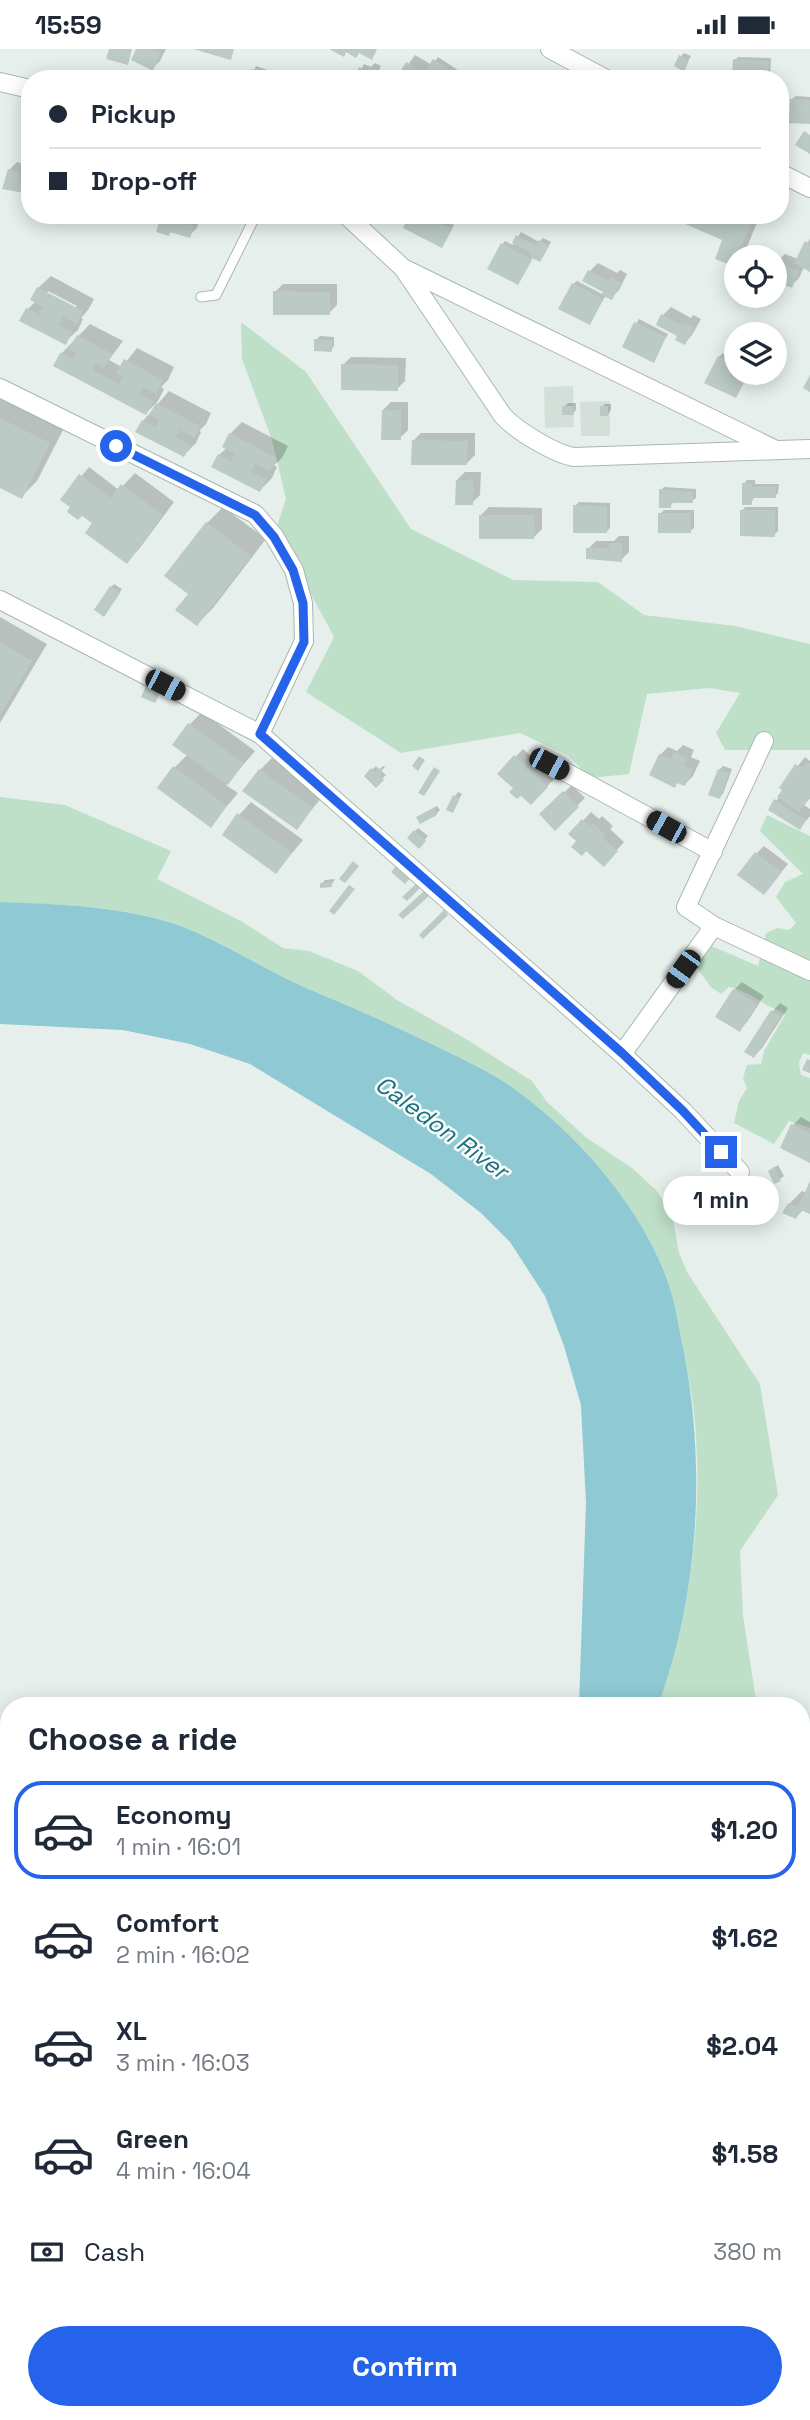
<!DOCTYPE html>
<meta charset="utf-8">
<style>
:root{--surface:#fff;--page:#f6f6f7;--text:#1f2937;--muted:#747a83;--line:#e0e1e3;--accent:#2563eb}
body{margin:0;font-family:"Space Grotesk",sans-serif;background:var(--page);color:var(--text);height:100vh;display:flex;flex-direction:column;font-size:26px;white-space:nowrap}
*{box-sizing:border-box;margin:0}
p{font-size:23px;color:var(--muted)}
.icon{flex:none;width:38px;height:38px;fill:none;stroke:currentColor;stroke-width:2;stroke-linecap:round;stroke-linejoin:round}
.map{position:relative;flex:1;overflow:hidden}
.panel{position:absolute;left:0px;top:1648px;width:810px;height:723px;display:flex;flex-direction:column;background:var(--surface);border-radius:28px 28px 0 0;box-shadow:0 4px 18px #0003}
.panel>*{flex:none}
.guide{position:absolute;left:21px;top:21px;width:768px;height:154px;border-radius:28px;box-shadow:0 4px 18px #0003;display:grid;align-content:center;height:154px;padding:0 28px;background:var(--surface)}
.fabs{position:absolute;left:724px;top:196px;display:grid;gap:14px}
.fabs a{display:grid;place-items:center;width:63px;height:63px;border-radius:50%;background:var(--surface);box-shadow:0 4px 18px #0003;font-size:35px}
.end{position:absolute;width:32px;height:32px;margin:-16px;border:9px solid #2563eb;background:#fff;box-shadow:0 0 0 4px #fff}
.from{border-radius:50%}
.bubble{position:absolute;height:49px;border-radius:24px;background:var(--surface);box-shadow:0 4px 18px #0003;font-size:23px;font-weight:700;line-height:49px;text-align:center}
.car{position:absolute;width:21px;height:42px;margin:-21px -10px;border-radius:9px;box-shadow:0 0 5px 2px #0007;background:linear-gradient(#222 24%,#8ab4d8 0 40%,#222 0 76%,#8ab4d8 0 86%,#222 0)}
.guide b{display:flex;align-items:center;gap:24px;height:66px;font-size:26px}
.guide b+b{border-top:2px solid var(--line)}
.guide i{width:18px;height:18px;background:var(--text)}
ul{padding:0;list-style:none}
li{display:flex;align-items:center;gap:21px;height:98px;margin:0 14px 10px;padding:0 14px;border:4px solid transparent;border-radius:28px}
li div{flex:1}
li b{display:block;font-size:26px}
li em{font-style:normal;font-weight:700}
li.selected{border-color:var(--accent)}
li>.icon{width:63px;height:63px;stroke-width:1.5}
h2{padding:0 28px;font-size:32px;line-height:84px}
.pay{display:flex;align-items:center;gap:18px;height:77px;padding:0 28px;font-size:26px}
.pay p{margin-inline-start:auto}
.action{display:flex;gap:14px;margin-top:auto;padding:14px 28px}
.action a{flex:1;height:80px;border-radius:42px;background:var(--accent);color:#fff;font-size:28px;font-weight:700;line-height:80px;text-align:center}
.status{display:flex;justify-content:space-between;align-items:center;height:49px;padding:0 35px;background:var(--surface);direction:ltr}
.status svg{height:19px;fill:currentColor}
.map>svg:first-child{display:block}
</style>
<div class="status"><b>15:59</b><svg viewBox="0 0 49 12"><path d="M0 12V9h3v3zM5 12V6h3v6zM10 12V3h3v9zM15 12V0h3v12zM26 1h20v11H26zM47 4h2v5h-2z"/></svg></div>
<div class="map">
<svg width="810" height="2371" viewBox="0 0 810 2371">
<rect width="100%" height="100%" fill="#e6efeb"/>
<path fill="#d4dfda" d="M573,337L574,378L545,379L544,338Z
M610,352V387H581L580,353Z"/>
<path fill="#bfe0c8" d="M241,273L306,323L411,480L513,531L598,533L644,566L735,577L810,595V701H725L716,684L740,644L709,639L647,645L629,725L590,729L569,707L520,684L401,704L306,643L334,588L276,480L286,450L272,391L242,310Z
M0,748L65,756L171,802L157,830L241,872L283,899L309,902L358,922L397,951L466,990L532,1032L547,1053L588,1090L632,1119L656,1141L672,1165L679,1204L687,1223L760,1335L778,1446L740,1502L743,1567L757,1657H658C688,1574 702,1478 696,1389C695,1360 689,1331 684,1303C679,1281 676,1257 669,1236C644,1161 577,1084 513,1039C491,1023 466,1012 442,1000C397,978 352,958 306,939C263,920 223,893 178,876C124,856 57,856 0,853Z
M767,766L810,787V1006L803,1004L799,1014L801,1026L810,1029V1079L789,1072L774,1095L734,1074L739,1052L747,1039L743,1029L747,1016L761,1015L764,1002L785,966C779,960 772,960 765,955C754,948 743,941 729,938L721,945L711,938L691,911L700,892L758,917L766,884L778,879L789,881L796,874L776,848L785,833L803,825L760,782Z
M802,2067L810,2082V2122L802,2152Z
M679,2363H797L810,2365V2371H680Z"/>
<path fill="#8ec9d4" d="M0,853C57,855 124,857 178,876C223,893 263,920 306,939C352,958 397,978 442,1000C466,1012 491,1023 513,1039C577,1084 644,1161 669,1236C676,1257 679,1281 684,1303C706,1420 699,1545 658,1657H579L586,1454L581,1356L564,1297L545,1247L510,1193L481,1164L431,1125L250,1015L190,995L123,981L0,975Z
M561,2362L679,2363L680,2371H560Z"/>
<path fill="#0003" fill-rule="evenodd" d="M138,0H166L160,12L152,20Z
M684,4L691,7L683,20L681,7Z
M415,6L432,16L438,8L471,30H398Z
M738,8L771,9L770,30H734L735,11Z
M375,14L381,17L375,30L357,28L364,15L371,18Z
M256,17L293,30H249Z
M562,23L576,30H556Z
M796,47L810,48V73L792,50Z
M17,113L27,116L25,120L30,122V143L9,121Z
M163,166H190L200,169L197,179L189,187L172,182L169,185Z
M411,166H435L454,176L445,193Z
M677,166H760L745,203L737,208L733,215L725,190Z
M521,183L539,193L543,189L551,193L543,207L533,208L518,234L502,196L505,192L513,196Z
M810,190V221L804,218L799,229L791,237L775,230L777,213L785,205L798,210Z
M598,214L617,224L620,221L627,225L619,241L611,249L606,246L590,274L573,235L577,232L604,246L605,242L590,222Z
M51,227L94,250L88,261L81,269L83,270L78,281L65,293L22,271L28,260L36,252L38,239ZM48,242L77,257L74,260L46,245Z
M283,235H337V256L329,264L275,243Z
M671,258L691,269L693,266L701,270L692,286L685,294L663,266Z
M639,270L668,285L653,312L624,297Z
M90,275L123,292L109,311L122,318L137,299L174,318L168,331L161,338L164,340L158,352L146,364L61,305Z
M320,287L334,288V297L331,301L316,291Z
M723,304L737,312V324H749L735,347L719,308Z
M351,308L406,309L405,332L397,340L343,316Z
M169,342L211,364L206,375L199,382L201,383L196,394L184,406L143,372Z
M0,345L65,377L37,432L21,448L0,437Z
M391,353H408V381L400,389L383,361Z
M568,354H576V361L573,364L564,358Z
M605,355H611V361L608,365L602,358Z
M242,373L288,397L282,409L274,416L277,418L272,429L260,441L219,406L227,399L230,385Z
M421,384H475V406L467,414L413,392Z
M89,418L119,441L135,424L174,453L139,500L127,513L99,468L73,458L62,451Z
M465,423H481L480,446L472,454L457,431Z
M747,431H755V435H779L778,444L775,447H755L751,454L744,435Z
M664,438L696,440V449L692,452L673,454L670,457L661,441Z
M579,453L610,454V479L607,482L575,457Z
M223,458L266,490L213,559L197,575L207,474Z
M489,458L542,459V480L534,488L481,466Z
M745,458H778V482L774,486L742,462Z
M664,461H694V479L690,482L660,465Z
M619,487H629V503L621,511L588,500L596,492H614Z
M114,535L122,540L107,562L111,538Z
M0,568L47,595L0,674Z
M202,663L255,702L226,736L238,744L210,777L174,719L188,705L190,675Z
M683,696L694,701L691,708L700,712L693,727L685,735L679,732L674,737L660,706L668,698L677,702Z
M523,700L555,729L531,754L500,724Z
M805,708L810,712V749L804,756L810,760V767L800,779L776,752L785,741L781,738Z
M272,709L324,746L296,779L260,721Z
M376,717L379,721L383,717L385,718L381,722L386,726L376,736L366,727Z
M723,717L732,720L723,745L719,748V721Z
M572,736L585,749L555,779L541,765Z
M458,743L462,745L452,762L455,747Z
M251,753L303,791L276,823L239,766Z
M437,757L440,761L436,765H422Z
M591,763L599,770L602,767L613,777L610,780L624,793L612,807L587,800L571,785Z
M418,779L428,787L419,797L410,789Z
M764,797L788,815L764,844L756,805Z
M335,830L331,837L322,834L325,831Z
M742,933L764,947L747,973L739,981L734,941Z
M780,954L788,959L762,999L754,1007L747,1002L773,962Z
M801,1068L810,1073V1112L793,1076Z
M778,1116L784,1127L775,1133L773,1119Z
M810,1136V1163L803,1161L796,1168L789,1155L802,1142L806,1144Z"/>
<path fill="#bbcac4" d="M109,0H132L128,16L106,10Z
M136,0H152L161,4L153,22L131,11Z
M193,0H234L231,11Z
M329,0H377L372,11L359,4L356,9L346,3L344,8Z
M679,6L689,11L684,23L674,17Z
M433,10L463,30H421Z
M733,10L769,12L768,30H732Z
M406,13L422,23L418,30H396Z
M370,17L379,21L374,30L354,29L359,18L367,22Z
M251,20L279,29V30H247Z
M790,50L810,51V75L789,74Z
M804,82L810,86V105L795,96Z
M8,120L20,124L18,128L30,131V145L2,140Z
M161,166H175L174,171L194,177L190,189L170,183L169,187L156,183Z
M211,166H228L227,172Z
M409,166H430L429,168L452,180L442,199L403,179Z
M675,166H734L751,175L733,217L715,210L722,191L674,170Z
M516,186L536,196L539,191L549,197L540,213L530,208L532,204L512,194Z
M805,192L810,195V223L794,214Z
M501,194L532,211L518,236L487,220Z
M776,212L799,222L792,239L775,232Z
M588,221L609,232L611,228L621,234L612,251L601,246L603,243L582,232Z
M572,234L603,250L590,276L558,260Z
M37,238L83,262L77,275L63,268L59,276L72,283L66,296L19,272L26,259L39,265L43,258L30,251Z
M273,242L330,243V266H273Z
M661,265L682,276L684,273L694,278L685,296L675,291L677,287L656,276Z
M634,273L666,288L654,314L622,298Z
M77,286L112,305L104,319L96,314L93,321L119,335L123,328L116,324L124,310L163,331L156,345L143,338L139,345L153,352L146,366L53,317L60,304L73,310L76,304L69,300Z
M314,290L332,291V303L314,302Z
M718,307L737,316V324H749L736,349L704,334Z
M341,315L398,316V342L341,341Z
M810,326V343L803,339Z
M156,354L200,377L194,389L179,381L176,388L190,396L184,408L135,383L142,371L156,378L159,371L149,366Z
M562,357H573L574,366H562Z
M600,357H608V367H600Z
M382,361H401V391H381Z
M0,369L50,394L22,450L0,439Z
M229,384L277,409L270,423L255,415L251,423L266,430L260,443L211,418L218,405L231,412L235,405L222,398Z
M412,391L468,392L467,416H411Z
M79,425L111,449L121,435L163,466L127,515L85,484L92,474L82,467L78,471L67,463L70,458L60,451Z
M456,431H473V456H455Z
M742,434H752V438H776V449H752V456H742Z
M659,440L693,443V454H671V459H659Z
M573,456L607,457V484H573Z
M740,461H775V488L740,487Z
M658,464H691V484H658Z
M479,466H535L534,490H479Z
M206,473L251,507L197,577L175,561L188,545L164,527Z
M609,494H622V513L586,510V499H609Z
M110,537L120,544L104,568L94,561Z
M0,593L32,612L0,666Z
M146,637L160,644L155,654L141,648Z
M188,674L244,714L228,736L172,696Z
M674,703L687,709L684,717L693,720L685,737L677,734L675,739L649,726L659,705L671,710Z
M514,706L548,738L531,756L521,747L517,750L509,743L513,739L497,725Z
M419,707L425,711L418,722L412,717Z
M807,713L810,715V748L799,763L777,748L782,741L779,739L795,715L802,719Z
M173,717L227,757L211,779L157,739Z
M434,718L440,722L424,747L418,744Z
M371,719L375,723L379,719L383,723L379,727L384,731L376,739L364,727Z
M259,720L313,759L297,781L242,742Z
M718,720L729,724L720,750L708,746Z
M563,742L579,758L555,782L539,765Z
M453,746L460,749L453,764L446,761Z
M774,750L806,771L800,781L768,761Z
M434,759L437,766L420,775L416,768Z
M237,764L292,804L276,825L222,786Z
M582,770L590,777L593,774L606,786L603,789L618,802L604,818L586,802L582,807L571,798L576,792L568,785Z
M414,781L426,792L419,800L407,789Z
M755,803L782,823L764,846L737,826Z
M353,812L359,817L345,834L339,830Z
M397,816L411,828L405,835L391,823Z
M332,833V838L320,839V834Z
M416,835L420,839L407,852L402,848Z
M349,836L355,840L334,866L329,862Z
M424,842L429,847L403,870L398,866Z
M444,861L448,866L423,890L419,886Z
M733,940L757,955L740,983L715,968Z
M771,961L781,967L754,1009L744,1003Z
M807,1010L810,1011V1024L802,1021Z
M791,1075L810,1084V1114L780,1099Z
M774,1118L781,1132L774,1135L768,1122Z
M810,1132V1165L801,1161L796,1170L782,1164L788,1154L798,1158Z"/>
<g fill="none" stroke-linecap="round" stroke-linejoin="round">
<g stroke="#a8b8b2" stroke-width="11">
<path id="service" d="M201,248L216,246L256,166"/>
</g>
<g stroke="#a8b8b2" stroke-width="20">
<path id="minor" d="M550,0L606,30
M0,33L30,40
M780,124L810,139
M346,166L403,219L503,367C517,382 555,405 574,408L810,400
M403,219L774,400
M0,339L255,465L274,487L294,521L303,554L304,592L260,685
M0,551L260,685L622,1005L683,1062L740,1123
M549,714L713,803
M714,877L810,922
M622,1005L714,877L686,858L764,692"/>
</g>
<use href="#service" stroke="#fff" stroke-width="9"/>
<use href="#minor" stroke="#fff" stroke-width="18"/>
</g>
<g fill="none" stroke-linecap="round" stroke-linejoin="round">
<path stroke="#2563eb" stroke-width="9" d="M116,397L255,466L274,488L293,521L303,554L304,593L260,685L622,1004L683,1062L721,1103"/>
</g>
<g text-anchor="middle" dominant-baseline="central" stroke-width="5" stroke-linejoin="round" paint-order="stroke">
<g font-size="24" font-style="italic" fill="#1c6f80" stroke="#f7fbf9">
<text transform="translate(442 1078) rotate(36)">Caledon River</text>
</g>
</g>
</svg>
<div class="fabs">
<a><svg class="icon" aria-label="locate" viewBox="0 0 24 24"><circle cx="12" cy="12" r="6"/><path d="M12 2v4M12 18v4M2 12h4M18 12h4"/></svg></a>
<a><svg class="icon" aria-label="layers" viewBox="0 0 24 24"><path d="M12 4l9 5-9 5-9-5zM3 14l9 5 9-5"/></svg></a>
</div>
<i class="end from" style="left:116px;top:397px"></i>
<i class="end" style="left:721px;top:1103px"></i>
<div class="bubble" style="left:663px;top:1127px;width:116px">1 min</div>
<i class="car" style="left:165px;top:636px;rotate:117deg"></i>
<i class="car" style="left:549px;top:715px;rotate:118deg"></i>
<i class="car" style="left:666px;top:778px;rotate:299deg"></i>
<i class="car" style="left:683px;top:920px;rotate:216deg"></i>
<div class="guide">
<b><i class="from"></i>Pickup</b>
<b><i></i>Drop-off</b>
</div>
<section class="panel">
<h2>Choose a ride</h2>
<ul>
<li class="selected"><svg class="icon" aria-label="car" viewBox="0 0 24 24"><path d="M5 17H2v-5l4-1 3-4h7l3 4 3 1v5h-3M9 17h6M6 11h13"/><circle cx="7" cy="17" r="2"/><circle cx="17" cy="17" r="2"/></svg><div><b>Economy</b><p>1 min · 16:01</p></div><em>$1.20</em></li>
<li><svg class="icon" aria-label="car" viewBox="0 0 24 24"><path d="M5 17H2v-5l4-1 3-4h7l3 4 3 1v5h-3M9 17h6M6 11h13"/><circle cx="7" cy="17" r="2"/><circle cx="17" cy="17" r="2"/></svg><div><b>Comfort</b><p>2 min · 16:02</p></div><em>$1.62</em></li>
<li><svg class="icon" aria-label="car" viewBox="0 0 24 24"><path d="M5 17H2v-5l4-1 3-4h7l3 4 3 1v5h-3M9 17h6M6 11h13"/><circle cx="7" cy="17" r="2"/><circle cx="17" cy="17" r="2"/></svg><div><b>XL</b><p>3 min · 16:03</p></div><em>$2.04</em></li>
<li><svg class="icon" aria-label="car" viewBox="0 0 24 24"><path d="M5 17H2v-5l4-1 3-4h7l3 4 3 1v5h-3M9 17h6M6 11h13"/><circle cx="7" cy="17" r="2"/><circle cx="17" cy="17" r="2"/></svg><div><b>Green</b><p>4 min · 16:04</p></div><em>$1.58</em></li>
</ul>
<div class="pay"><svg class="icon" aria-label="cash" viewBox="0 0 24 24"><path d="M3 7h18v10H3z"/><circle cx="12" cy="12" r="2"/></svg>Cash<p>380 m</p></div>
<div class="action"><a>Confirm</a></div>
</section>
</div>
